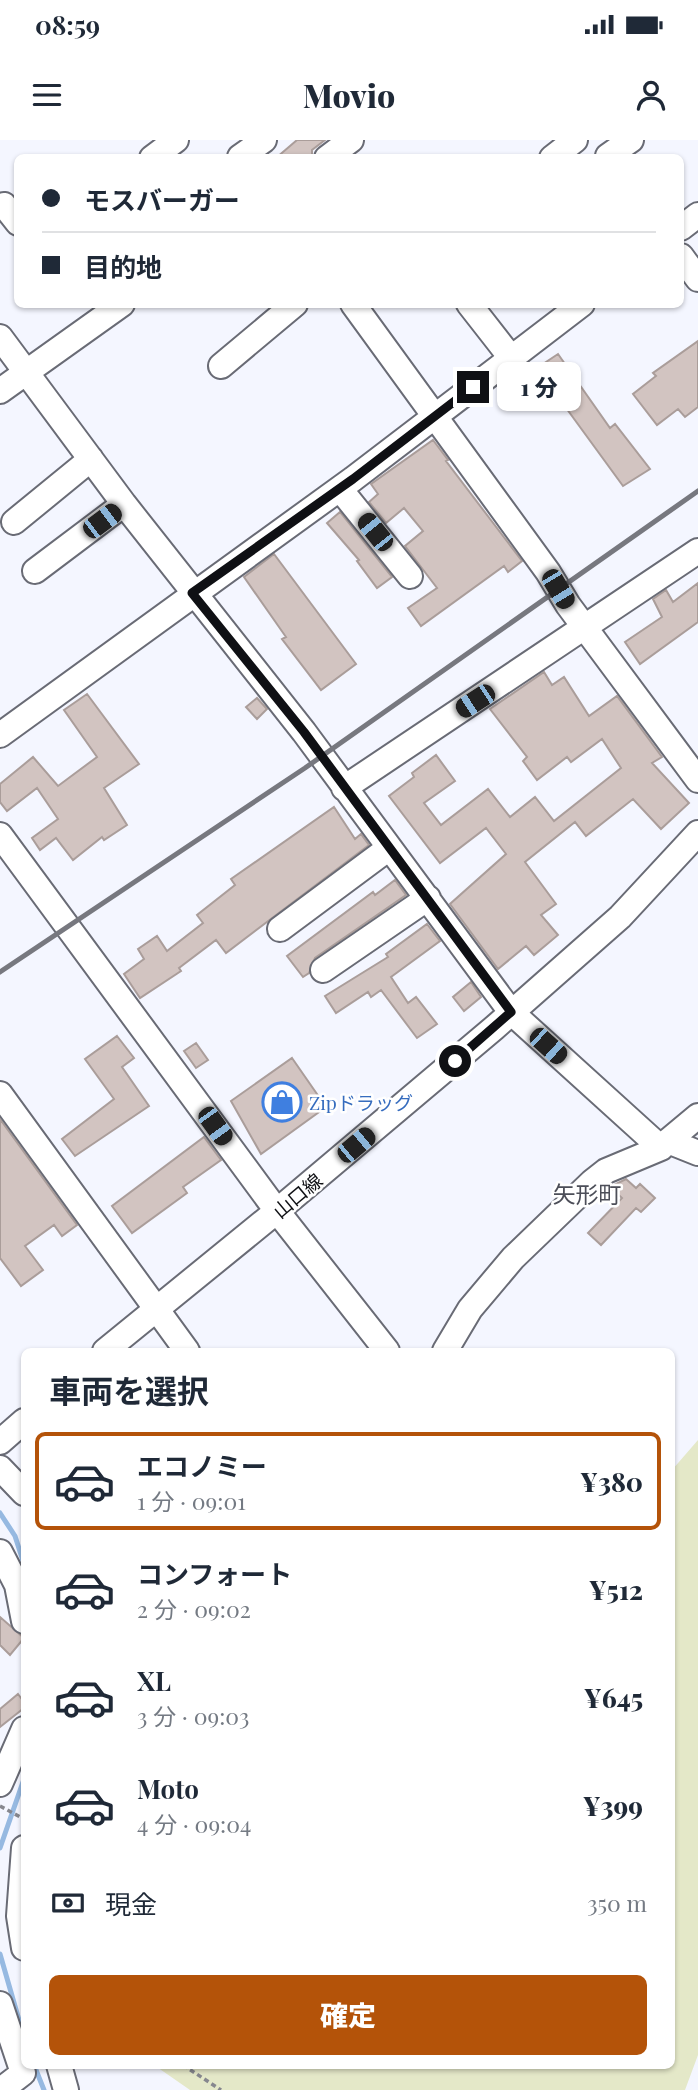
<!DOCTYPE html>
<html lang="ja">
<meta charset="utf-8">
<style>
:root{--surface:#fff;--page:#f6f6f7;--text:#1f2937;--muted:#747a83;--line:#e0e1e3;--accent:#b45309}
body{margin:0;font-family:"Playfair Display","Noto Sans JP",serif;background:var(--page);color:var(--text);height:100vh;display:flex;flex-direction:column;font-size:26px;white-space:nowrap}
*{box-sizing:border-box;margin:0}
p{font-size:23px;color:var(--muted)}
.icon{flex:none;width:38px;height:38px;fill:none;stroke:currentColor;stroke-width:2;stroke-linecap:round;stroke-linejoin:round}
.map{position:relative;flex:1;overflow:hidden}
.panel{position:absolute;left:21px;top:1208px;width:654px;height:721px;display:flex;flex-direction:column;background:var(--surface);border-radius:10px;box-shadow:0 2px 5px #0004}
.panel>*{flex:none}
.guide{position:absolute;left:14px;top:14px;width:670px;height:154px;border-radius:10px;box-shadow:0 2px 5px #0004;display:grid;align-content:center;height:154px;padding:0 28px;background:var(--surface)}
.end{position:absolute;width:32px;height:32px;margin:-16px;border:9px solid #0f1014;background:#fff;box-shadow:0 0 0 4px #fff}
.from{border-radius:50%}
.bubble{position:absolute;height:49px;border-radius:10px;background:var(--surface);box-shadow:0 2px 5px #0004;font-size:23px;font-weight:800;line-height:49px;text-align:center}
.car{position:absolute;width:21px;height:42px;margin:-21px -10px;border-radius:9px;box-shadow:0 0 5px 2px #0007;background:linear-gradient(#222 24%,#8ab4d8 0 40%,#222 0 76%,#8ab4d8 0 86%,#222 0)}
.guide b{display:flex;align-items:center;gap:24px;height:66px;font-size:26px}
.guide b+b{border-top:2px solid var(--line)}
.guide i{width:18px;height:18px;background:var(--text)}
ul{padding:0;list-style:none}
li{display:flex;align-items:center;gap:21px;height:98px;margin:0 14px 10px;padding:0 14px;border:4px solid transparent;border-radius:10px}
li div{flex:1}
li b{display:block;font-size:26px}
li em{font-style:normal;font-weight:800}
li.active{border-color:var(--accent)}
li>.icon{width:63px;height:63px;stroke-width:1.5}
h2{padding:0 28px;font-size:32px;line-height:84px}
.pay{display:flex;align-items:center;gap:18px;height:77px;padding:0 28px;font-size:26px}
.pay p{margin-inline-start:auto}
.cta{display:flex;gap:14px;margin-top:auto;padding:14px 28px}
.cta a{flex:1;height:80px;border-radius:10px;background:var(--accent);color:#fff;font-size:28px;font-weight:800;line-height:80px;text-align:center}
.status{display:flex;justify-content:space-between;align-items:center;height:49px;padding:0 35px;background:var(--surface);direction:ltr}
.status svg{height:19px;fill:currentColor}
header{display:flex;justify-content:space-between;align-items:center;height:91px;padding:0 28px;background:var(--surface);font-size:32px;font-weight:800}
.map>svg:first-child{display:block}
</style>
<div class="status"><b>08:59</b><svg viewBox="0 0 49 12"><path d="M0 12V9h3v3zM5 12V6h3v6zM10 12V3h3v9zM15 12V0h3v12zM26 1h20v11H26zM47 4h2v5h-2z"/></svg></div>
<header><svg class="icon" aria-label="menu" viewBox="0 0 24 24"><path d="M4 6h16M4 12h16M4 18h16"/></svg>Movio<svg class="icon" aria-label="person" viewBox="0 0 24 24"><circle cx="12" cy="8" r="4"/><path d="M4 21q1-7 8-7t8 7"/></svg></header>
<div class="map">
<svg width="698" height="1950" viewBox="0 0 698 1950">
<rect width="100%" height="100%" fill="#f4f6ff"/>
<path fill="#e4e8c8" d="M698,1300V1915L685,1950H190L154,1925H672V1330Z"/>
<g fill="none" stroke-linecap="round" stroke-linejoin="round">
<path stroke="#96b9e1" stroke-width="5" d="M0,1373L15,1396L24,1424
M0,1708L24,1639
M0,1814L23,1894
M34,1925L44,1950"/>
</g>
<path fill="#d2c4c1" stroke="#aa9d9a" stroke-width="2" d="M297,0H325L312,10V18H276Z
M698,201V267L685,277L678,269L657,285L633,254L656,236L653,233Z
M558,214L610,288L615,284L650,329L623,346L537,228Z
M433,300L448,320L446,321L522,421L508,432L504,426L421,486L408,468L437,448L405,406L423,391L404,368L386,383L369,362L378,354L371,344Z
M340,372L392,437L377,448L357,421L359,420L327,383Z
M274,414L356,524L321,550L282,499L286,497L244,437Z
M698,443V482L640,524L625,502L662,477L653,459L666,450L673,462Z
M544,532L552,545L564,537L589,576L617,556L662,617L652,623L689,663L661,689L633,659L586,696L575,682L525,722L556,764L541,775L558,795L534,815L526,806L498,829L450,764L506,714L486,688L440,723L389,656L414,637L412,633L436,615L455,641L424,663L441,685L488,649L510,677L535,657L554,681L621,628L602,599L571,622L567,617L537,640L523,621L527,617L490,569Z
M87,554L139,624L104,648L127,685L104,700L102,697L73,720L56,698L40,710L32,698L58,679L37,648L7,671L0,662V644L33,617L58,646L97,617L64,570Z
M257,558L267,569L257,579L246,567Z
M334,667L355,699L361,694L369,705L226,813L216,800L179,828L181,831L140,858L124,834L144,819L138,809L157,796L167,811L203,783L197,775L235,745L231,739Z
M395,740L406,755L315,818L309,833L303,837L287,816L373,752L375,755Z
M427,784L440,801L391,837L408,863L416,857L437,884L417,898L381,850L371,857L368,852L336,873L325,856L388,817L386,814Z
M471,842L481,857L464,871L453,857Z
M117,896L134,918L122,927L149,966L75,1016L62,999L114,959L85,919Z
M196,903L208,920L196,928L184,911Z
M292,918L326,967L261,1014L231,961Z
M0,979L77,1085L62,1096L54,1085L25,1106L43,1130L21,1146L0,1118Z
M204,997L221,1020L183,1047L187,1053L132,1093L112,1066Z
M626,1039L636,1048L640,1044L655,1058L641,1072L636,1068L601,1105L588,1093L622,1058L610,1047Z
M0,1477L24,1498L10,1515L0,1505Z
M18,1554L24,1562V1568L0,1587V1569Z"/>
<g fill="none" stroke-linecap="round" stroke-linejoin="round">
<g stroke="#696b75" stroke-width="28">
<path id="minor" d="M608,16L631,0
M240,17L264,0
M152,18L176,0
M327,18L351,0
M552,18L575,0
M4,65L18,83
M681,88L698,75
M681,116L698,139
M353,164L548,432L568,465L698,640
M469,164L512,219
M0,197L124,364L304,592L511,872L661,1008
M221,226L295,164
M0,251L122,164
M340,349L410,436
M14,382L91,319
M35,431L124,364
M0,595L353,339L582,164
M344,648L698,411
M0,695L277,1071L387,1211
M280,789L389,708
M323,830L428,758
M0,954L187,1211
M668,1001L698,976
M105,1211L277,1071L494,888L620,777L698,693
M445,1211L470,1169L513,1118L592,1042L606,1031L661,1008L668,1001L698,1013
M0,1302L24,1281
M0,1328L24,1353
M0,1412L17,1445L24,1481
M0,1644L24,1589
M24,1708L19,1776L24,1808
M0,1864L23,1933L1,1950
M59,1925L66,1950"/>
</g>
<path stroke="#86878e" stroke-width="3.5" stroke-dasharray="5 3.5" stroke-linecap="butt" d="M0,1666L24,1679
M183,1925L221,1950"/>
<use href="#minor" stroke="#fff" stroke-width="24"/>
<path stroke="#77787f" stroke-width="5" d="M0,832L305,628L698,351"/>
</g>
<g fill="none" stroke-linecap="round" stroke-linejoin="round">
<path stroke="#0f1014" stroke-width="9" d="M455,921L511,872L304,592L192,453L353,339L473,247"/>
</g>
<defs>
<g id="shop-ring" transform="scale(2.0125)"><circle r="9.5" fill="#fff" stroke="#3f7fe0" stroke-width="1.5"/><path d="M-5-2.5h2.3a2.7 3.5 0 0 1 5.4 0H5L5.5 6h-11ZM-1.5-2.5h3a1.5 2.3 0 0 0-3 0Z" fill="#3f7fe0"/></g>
</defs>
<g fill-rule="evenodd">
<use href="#shop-ring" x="282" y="962"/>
</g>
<g text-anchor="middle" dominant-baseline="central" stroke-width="5" stroke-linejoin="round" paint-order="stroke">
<g font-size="19" fill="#366cbe" stroke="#fff" text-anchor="start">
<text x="309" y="962">Zipドラッグ</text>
</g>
<g font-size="19" fill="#0f1014" stroke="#fff">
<text transform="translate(297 1055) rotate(-40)">山口線</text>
</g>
<g font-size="23" fill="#4c4e58" stroke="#fff">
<text x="587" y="1053">矢形町</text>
</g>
</g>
</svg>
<i class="end from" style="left:455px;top:921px"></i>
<i class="end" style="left:473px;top:247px"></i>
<div class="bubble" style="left:497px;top:222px;width:84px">1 分</div>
<i class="car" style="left:102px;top:381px;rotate:53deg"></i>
<i class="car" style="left:375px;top:392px;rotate:321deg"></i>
<i class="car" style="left:558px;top:449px;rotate:149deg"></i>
<i class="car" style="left:475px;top:561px;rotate:237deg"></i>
<i class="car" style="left:548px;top:906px;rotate:132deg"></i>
<i class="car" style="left:215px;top:986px;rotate:144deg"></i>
<i class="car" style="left:356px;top:1005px;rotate:50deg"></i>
<div class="guide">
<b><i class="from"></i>モスバーガー</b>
<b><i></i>目的地</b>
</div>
<section class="panel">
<h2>車両を選択</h2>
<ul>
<li class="active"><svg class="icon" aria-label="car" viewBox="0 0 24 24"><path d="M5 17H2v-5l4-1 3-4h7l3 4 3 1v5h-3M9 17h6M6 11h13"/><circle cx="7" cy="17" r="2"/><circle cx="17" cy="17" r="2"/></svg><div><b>エコノミー</b><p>1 分 · 09:01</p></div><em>¥380</em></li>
<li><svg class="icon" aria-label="car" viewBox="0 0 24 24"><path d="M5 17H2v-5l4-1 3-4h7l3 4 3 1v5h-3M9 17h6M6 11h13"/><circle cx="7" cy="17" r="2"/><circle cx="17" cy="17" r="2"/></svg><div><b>コンフォート</b><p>2 分 · 09:02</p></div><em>¥512</em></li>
<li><svg class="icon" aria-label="car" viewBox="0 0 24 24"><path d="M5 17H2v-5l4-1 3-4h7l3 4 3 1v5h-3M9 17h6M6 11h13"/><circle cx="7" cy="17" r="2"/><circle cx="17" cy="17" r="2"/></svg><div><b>XL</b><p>3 分 · 09:03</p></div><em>¥645</em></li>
<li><svg class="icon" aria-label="car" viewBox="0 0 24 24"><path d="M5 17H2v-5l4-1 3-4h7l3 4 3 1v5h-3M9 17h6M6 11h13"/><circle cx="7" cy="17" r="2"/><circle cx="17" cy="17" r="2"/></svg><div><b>Moto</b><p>4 分 · 09:04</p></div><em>¥399</em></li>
</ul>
<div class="pay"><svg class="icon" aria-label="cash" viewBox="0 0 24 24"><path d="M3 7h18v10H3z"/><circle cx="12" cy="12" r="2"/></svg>現金<p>350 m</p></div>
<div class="cta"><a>確定</a></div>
</section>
</div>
